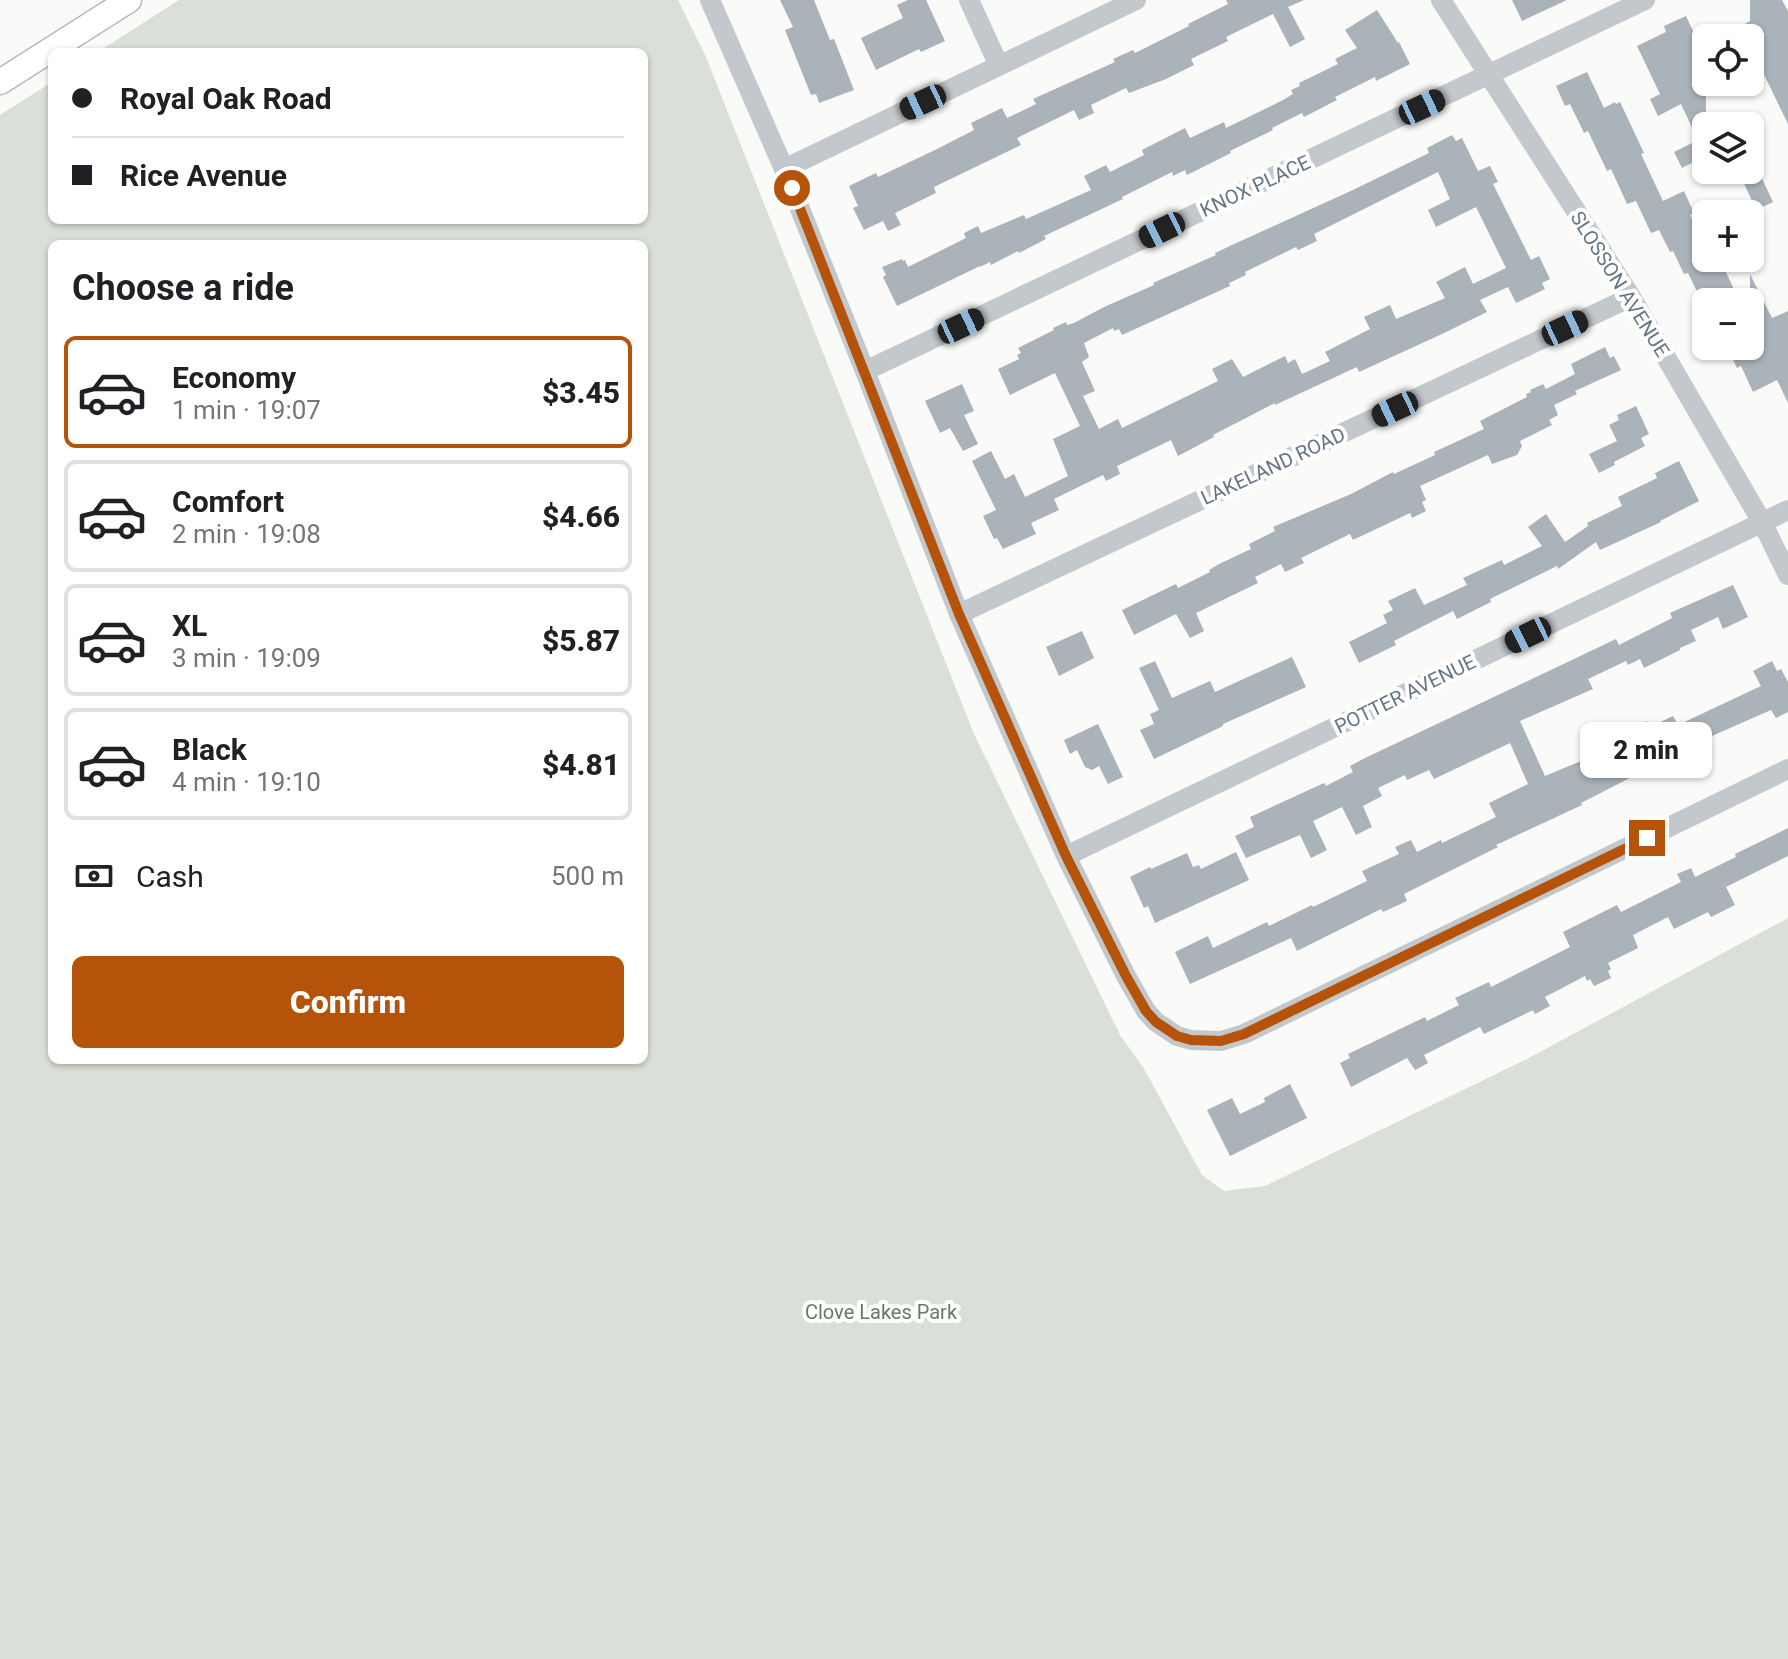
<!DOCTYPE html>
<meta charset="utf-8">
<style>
:root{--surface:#fff;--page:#f2f2f2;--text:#202124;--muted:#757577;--line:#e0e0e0;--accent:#b45309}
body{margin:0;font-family:Roboto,sans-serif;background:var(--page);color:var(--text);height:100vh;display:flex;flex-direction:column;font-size:30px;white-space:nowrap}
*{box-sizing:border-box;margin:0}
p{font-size:26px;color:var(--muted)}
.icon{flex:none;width:44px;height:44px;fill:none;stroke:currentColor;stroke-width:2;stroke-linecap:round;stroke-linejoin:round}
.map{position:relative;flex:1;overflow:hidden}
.drawer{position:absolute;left:48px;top:240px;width:600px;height:824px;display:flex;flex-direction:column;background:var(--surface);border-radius:12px;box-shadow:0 2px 6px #0004}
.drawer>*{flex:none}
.banner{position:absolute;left:48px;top:48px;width:600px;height:176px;border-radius:12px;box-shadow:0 2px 6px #0004;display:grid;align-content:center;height:176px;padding:0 24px;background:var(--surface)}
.controls{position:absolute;left:1692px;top:24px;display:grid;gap:16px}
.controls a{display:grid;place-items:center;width:72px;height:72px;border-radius:12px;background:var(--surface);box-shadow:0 2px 6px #0004;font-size:40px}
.end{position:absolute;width:36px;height:36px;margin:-18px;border:10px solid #b45309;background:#fff;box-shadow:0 0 0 4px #fff}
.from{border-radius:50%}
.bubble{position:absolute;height:56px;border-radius:12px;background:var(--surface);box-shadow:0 2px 6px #0004;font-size:26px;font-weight:800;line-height:56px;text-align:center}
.car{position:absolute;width:24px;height:48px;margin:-24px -12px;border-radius:10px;box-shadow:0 0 6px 2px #0007;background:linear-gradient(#222 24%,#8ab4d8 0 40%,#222 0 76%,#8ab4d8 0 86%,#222 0)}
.banner b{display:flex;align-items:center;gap:28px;height:76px;font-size:30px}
.banner b+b{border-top:2px solid var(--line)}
.banner i{width:20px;height:20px;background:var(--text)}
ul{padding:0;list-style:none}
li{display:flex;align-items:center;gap:24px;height:112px;margin:0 16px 12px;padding:0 8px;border:4px solid var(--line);border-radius:12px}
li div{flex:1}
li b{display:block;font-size:30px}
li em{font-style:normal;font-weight:800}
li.selected{border-color:var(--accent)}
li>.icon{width:72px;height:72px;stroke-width:1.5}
h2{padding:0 24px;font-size:36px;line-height:96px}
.pay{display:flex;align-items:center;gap:20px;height:88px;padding:0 24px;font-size:30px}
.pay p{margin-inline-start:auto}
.primary-button{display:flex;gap:16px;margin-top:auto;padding:16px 24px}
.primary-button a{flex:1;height:92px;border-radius:12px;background:var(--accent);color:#fff;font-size:32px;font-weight:800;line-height:92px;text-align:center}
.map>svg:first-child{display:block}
</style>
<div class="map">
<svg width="1788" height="1659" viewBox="0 0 1788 1659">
<rect width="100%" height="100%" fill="#fafaf8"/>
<path fill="#dadfd7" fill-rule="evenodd" d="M179,0H678L706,57L974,734L1120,1035L1143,1067L1202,1175L1224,1191L1265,1186L1527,1059L1788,918V1659H0V115L52,82V220H644V52H98ZM52,244H644V1060H52Z"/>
<path fill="#aab3b9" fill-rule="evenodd" d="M780,0H814L830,40L834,39L854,90L819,103L816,94L811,95L785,30L793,27Z
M908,0H926L945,41L921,52L919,49L876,70L861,38L903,18L897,5Z
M1226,0H1304L1288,7L1305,39L1290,47L1273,14L1226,37L1228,41L1191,59L1194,65L1166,79L1129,93L1126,88L1091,105L1094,113L1079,120L1074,110L1017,138L1021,145L934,187L936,193L895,213L901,225L888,231L883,221L864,230L853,208L858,206L849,186L876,173L878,177L935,150L974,130L971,123L1002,108L1007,118L1036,104L1033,99L1115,62L1113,59L1133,50L1135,53L1189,26L1188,24L1228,4Z
M1512,0H1567L1522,21Z
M1750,0H1782L1788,11V124L1756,58L1750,61V34L1745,24L1750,21Z
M1377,10L1398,43L1399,42L1410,64L1376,81L1375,77L1335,97L1337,100L1304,117L1302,113L1272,128L1273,130L1230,151L1231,153L1187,175L1185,170L1173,176L1172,172L1122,197L1123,199L1044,236L1046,239L1019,253L1018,251L991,265L990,262L980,267V266L897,306L883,277L886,275L882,267L902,259L903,261L905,260L908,267L966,238L964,233L978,226L981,233L1024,215L1026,219L1091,190L1084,176L1106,165L1110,172L1144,155L1142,150L1185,128L1190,138L1224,122L1226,128L1283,100L1293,94L1291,90L1300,86L1299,83L1338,64L1335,59L1357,48L1345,30Z
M1686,16L1701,48L1706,46V115L1711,126H1706V131L1696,136L1681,104L1658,116L1650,99L1660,94L1637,46L1666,32L1664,26Z
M1587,72L1604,108L1615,102L1616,104L1620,102L1644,153L1641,154L1663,201L1684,191L1694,213L1690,215L1706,247V258H1710L1717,271L1724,268L1740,302H1702L1688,273L1684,274L1673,251L1670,252L1659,230L1651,233L1636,201L1627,204L1611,169L1607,171L1588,131L1584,133L1570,104L1565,106L1556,86Z
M1452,135L1456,141L1462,138L1478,171L1490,166L1498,182L1493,184L1531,260L1539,256L1550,279L1542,283L1545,289L1516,303L1508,287L1480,300L1487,312L1442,334L1359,372L1357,367L1275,405V403L1213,435L1214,437L1178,456L1171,440L1117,466L1120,474L1106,481L1103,475L1054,499L1059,510L1031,523L1036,534L1003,549L997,538L994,539L983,516L996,510L972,461L991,451L1005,479L1014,474L1025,497L1068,476L1053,439L1080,426L1055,373L1010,395L998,369L1019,359L1017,355L1021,353L1018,348L1054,330L1053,328L1066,322L1067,325L1074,323L1104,307L1154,285L1153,283L1216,255L1215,253L1232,245L1355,189L1429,153L1427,148ZM1438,172L1450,199L1428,210L1436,227L1476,207L1506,268L1473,284L1465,267L1436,282L1445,298L1396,319L1390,305L1364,317L1370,329L1325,352L1330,361L1302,374L1295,359L1288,363L1285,356L1243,377L1232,359L1212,369L1218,381L1122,428L1118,419L1099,429L1083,396L1095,391L1082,362L1089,357L1084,343L1113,328L1114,331L1119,329L1122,335L1230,286L1229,283L1246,275L1245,272L1296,247L1298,250L1317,241L1314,234Z
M1692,143L1700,159L1682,168L1674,152Z
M1738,170H1758L1773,202L1756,210Z
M1750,274L1772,318L1788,311V403L1777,380L1753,392L1741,366L1737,368L1726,346H1750Z
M1605,347L1610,358L1614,356L1621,370L1575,391L1577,394L1554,405L1558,415L1549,420L1552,425L1520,441L1522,446L1517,455L1492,464L1488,455L1420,486L1426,500L1422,502L1426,511L1412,518L1410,513L1353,540L1350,534L1301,558L1304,563L1285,572L1281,564L1255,577L1258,583L1196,613L1204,631L1190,638L1176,614L1134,635L1122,610L1176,584L1178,588L1210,572L1209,570L1219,564L1251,549L1249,544L1275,531L1273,527L1351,494L1393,472L1394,474L1435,455L1434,452L1484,429L1480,421L1527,397L1526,394L1531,392L1530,390L1543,384L1546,389L1575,374L1571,364Z
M962,384L974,411L964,415L978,444L963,451L950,428L940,433L925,401Z
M1636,406L1649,434L1641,438L1645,446L1614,462L1615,465L1599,473L1589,454L1617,441L1609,425L1619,420L1617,415Z
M1679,461L1699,501L1660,521L1661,522L1600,550L1596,542L1558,569L1557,566L1490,599L1491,602L1457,619L1453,611L1394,641L1396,645L1359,663L1349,642L1387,623L1383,615L1393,610L1388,601L1415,588L1424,605L1467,585L1463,578L1502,560L1504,565L1542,546L1528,527L1546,514L1565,542L1588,526L1587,523L1622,506L1618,497L1657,478L1655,473Z
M1733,585L1748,617L1723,629L1718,617L1691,630L1696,641L1680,648V650L1644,668L1640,659L1628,665L1626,661L1588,679L1593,689L1520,721L1545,776L1593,756L1598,766L1630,750L1622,734L1647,721L1650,727L1673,716L1678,725L1761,686L1753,671L1772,661L1777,671L1781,669L1788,682V712L1776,718L1771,710L1712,736L1581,803L1582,805L1496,845L1498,847L1404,894L1407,901L1383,912L1381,909L1297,951L1291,938L1190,984L1175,952L1208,936L1213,948L1267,922L1269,926L1312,905L1313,907L1367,881L1362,871L1399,854L1395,847L1411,840L1417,852L1441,840L1442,843L1496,817L1489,803L1528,784L1510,743L1434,779L1429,770L1407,780L1405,775L1378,788L1382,796L1363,806L1372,827L1356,835L1342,807L1313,821L1327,850L1311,858L1300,835L1246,858L1235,836L1254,827L1250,817L1324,783L1326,786L1353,772L1350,766L1363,759L1616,639L1619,645L1672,618L1670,613Z
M1082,631L1094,658L1059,676L1046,647Z
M1292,657L1306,687L1223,724V726L1154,759L1140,730L1154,724L1150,714L1159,710L1139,668L1155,661L1172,698L1210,681L1215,692Z
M1098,724L1123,777L1108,784L1099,766L1092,770L1085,767L1077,750L1070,754L1064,740Z
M1788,828V856L1726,887L1735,905L1711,917L1708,912L1674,929L1668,917L1633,935L1638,948L1608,963L1611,969L1608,971L1611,978L1594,986L1590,979L1587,981L1585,976L1545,997L1550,1006L1535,1014L1533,1010L1484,1034L1480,1027L1424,1055L1428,1063L1415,1070L1407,1058L1351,1087L1340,1063L1350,1058L1348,1054L1425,1017L1427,1021L1459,1005L1455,998L1489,982L1491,987L1570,947L1563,932L1617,905L1621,912L1681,882L1677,874L1691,868L1695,877L1736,857L1735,854Z
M1236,852L1249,880L1155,923L1148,906L1144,908L1130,877L1150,867L1151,869L1187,853L1193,867L1199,865L1201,869Z
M1290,1084L1307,1118L1230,1156L1207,1110L1232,1098L1240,1114L1265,1102L1264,1098Z"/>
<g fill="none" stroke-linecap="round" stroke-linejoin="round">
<g stroke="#b5babe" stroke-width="27">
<path id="major" d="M0,82L129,0"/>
</g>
<path stroke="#c3c8cc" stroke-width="20" d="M710,0L784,169L865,371L959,614L1066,856L1126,976L1146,1011L1156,1022L1177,1036L1191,1040L1221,1041L1244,1034L1788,769
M969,0L999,66
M1441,0L1631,297L1762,522L1788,575
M784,169L1136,0
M865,371L1645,0
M959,614L1631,297
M1066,856L1788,510"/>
<use href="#major" stroke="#fff" stroke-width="24"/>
</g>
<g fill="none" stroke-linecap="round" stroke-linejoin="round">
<path stroke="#b45309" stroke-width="10" d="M792,188L959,614L1066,856L1126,976L1146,1011L1156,1022L1177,1036L1191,1040L1221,1041L1244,1034L1647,838"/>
</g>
<g text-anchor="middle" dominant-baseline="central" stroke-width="8" stroke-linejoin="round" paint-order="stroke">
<g font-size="20" fill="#657683" stroke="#fff">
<text transform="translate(1255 186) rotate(-25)">KNOX PLACE</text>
<text transform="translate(1620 284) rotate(58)">SLOSSON AVENUE</text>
<text transform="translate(1273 466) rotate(-25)">LAKELAND ROAD</text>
<text transform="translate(1405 694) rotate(-26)">POTTER AVENUE</text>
</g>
<g font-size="20" fill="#687a64" stroke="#fff">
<text x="881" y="1312">Clove Lakes Park</text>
</g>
</g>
</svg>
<div class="controls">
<a><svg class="icon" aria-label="locate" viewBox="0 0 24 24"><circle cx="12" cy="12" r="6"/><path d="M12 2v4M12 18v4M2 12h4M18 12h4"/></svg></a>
<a><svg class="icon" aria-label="layers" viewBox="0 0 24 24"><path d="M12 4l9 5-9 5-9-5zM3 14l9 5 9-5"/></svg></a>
<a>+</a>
<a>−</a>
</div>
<i class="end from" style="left:792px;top:188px"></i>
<i class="end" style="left:1647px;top:838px"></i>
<div class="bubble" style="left:1580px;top:722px;width:132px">2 min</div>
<i class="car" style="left:923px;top:102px;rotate:245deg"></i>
<i class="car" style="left:1422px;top:107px;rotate:65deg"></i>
<i class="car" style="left:1162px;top:230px;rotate:244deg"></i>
<i class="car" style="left:961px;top:326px;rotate:65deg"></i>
<i class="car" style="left:1565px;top:328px;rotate:65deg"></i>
<i class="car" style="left:1395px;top:409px;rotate:245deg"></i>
<i class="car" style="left:1528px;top:635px;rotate:244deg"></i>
<div class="banner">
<b><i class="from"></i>Royal Oak Road</b>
<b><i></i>Rice Avenue</b>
</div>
<section class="drawer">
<h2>Choose a ride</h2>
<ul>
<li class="selected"><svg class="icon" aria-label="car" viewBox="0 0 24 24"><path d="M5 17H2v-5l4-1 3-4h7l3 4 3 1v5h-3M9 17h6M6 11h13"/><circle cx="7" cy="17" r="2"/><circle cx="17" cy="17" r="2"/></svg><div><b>Economy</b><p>1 min · 19:07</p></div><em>$3.45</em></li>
<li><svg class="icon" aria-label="car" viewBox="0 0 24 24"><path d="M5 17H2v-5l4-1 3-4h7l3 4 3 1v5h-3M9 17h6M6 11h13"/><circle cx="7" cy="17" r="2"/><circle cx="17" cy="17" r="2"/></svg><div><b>Comfort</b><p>2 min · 19:08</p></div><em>$4.66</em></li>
<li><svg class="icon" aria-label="car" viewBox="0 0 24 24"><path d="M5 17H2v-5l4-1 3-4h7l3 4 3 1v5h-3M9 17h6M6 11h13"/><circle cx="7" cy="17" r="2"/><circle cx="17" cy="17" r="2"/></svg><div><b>XL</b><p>3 min · 19:09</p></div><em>$5.87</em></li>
<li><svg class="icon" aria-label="car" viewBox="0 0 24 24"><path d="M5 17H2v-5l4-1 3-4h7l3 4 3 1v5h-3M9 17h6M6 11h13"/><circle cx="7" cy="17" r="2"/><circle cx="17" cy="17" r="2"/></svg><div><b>Black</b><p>4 min · 19:10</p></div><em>$4.81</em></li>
</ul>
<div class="pay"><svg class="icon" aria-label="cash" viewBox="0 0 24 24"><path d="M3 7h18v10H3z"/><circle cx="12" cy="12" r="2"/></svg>Cash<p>500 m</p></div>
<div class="primary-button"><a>Confirm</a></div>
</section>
</div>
